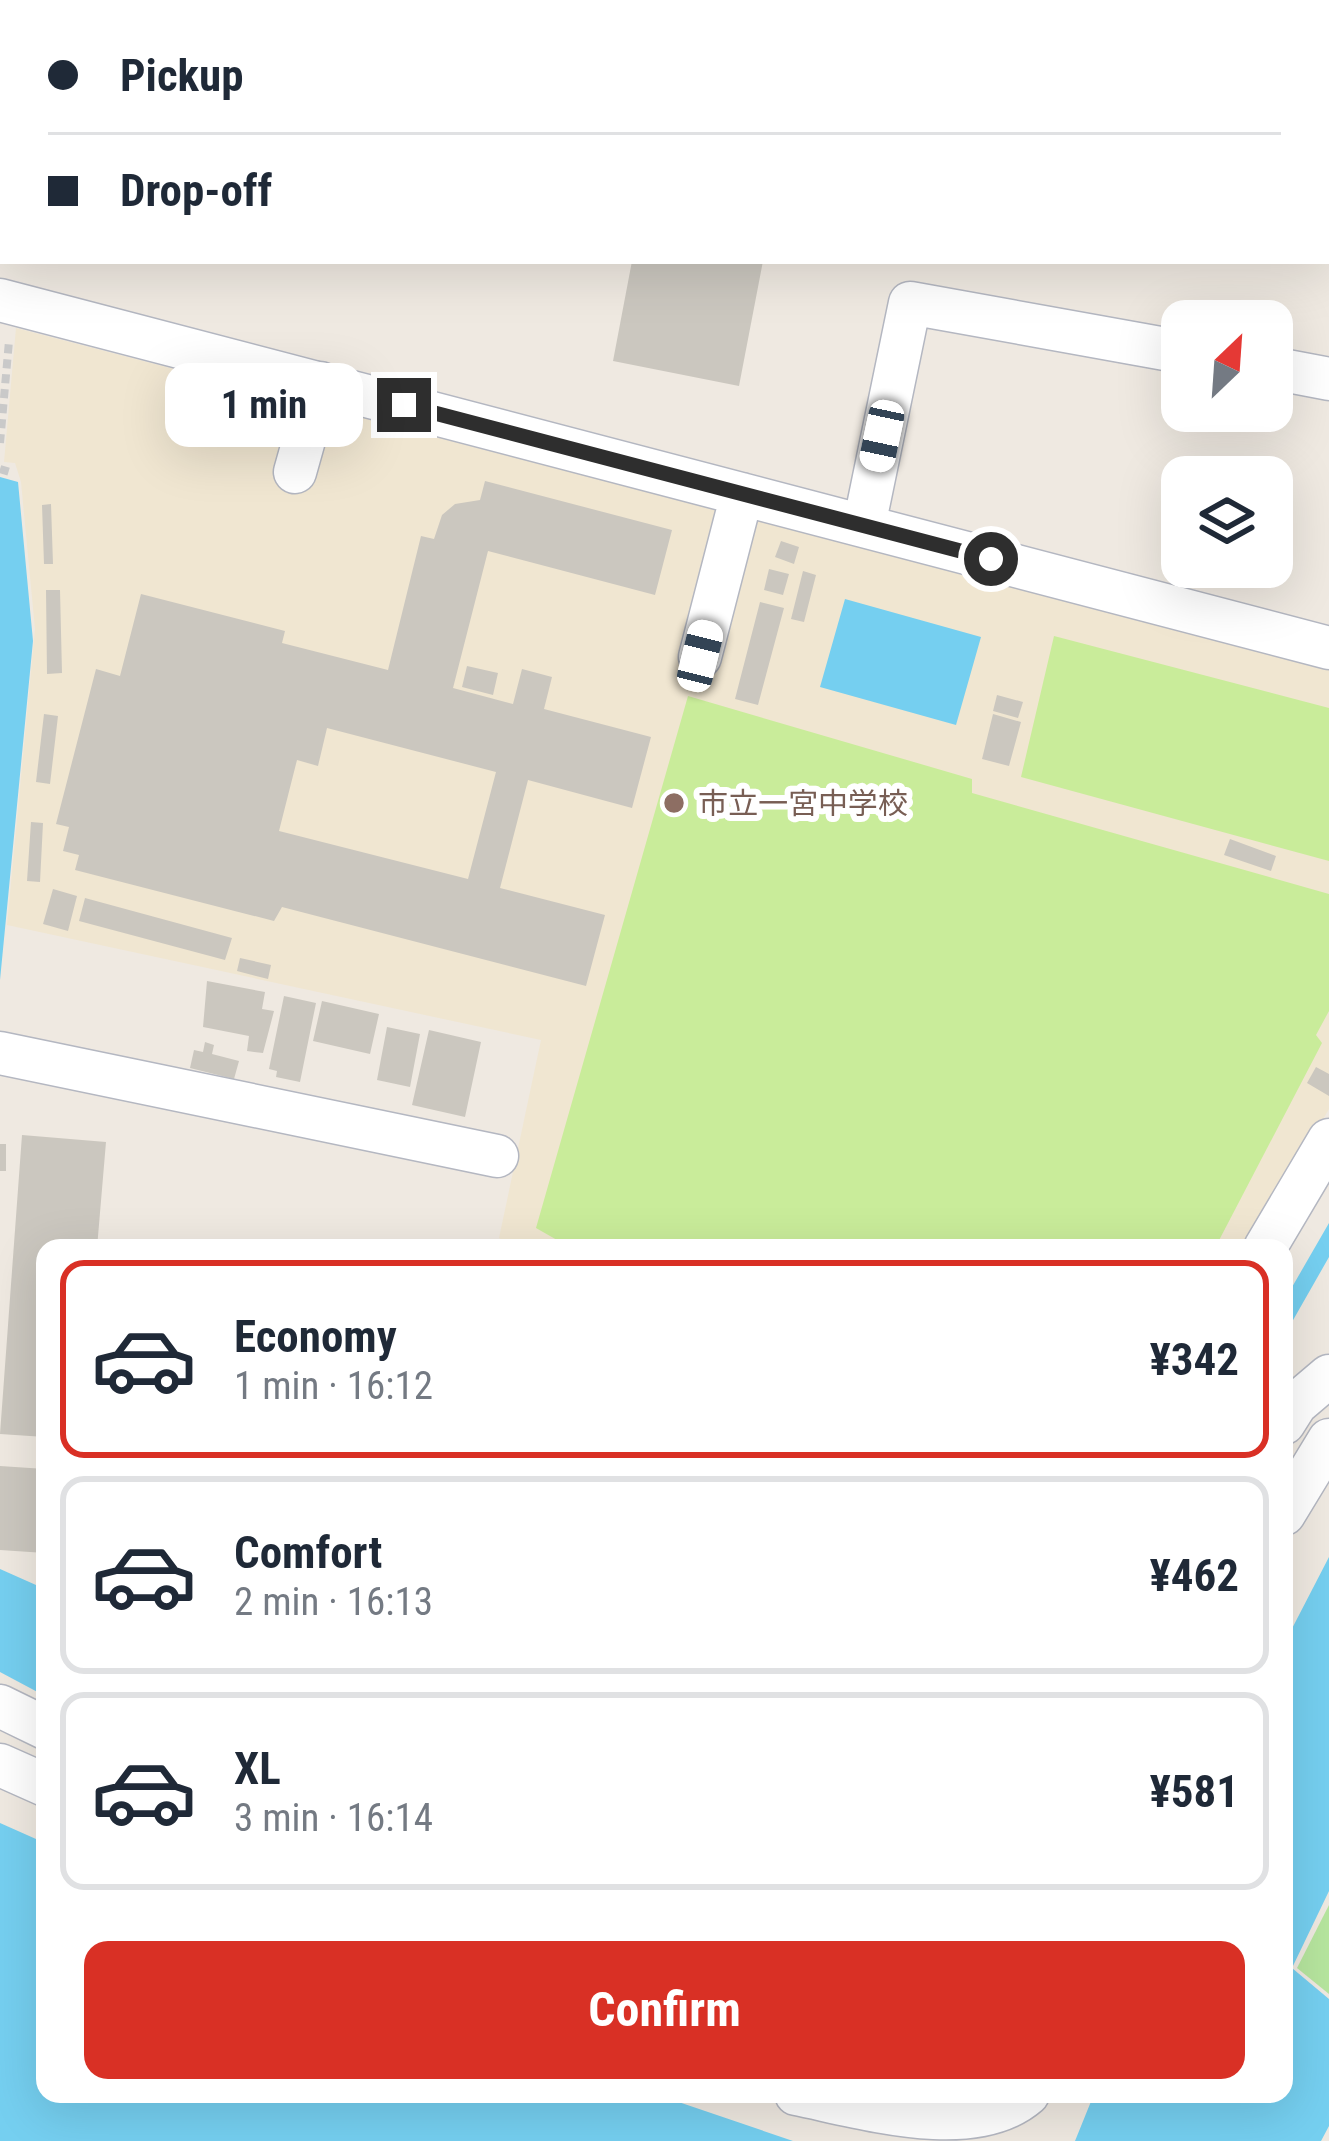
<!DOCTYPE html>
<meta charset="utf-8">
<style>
:root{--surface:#fff;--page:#f6f6f7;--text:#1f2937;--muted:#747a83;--line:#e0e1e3;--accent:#d93025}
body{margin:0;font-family:"Roboto Condensed","Noto Sans JP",sans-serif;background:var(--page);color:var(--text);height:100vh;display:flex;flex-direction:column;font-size:45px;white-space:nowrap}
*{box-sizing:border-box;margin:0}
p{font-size:39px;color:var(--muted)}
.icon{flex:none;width:66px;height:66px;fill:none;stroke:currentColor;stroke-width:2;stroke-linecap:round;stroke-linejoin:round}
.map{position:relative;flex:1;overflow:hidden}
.drawer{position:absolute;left:36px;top:1239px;width:1257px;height:864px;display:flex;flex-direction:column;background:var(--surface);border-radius:24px;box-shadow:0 12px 48px #0002}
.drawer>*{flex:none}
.top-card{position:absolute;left:0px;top:0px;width:1329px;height:264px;box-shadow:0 12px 48px #0002;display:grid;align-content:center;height:264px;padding:0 48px;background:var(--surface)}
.needle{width:78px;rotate:25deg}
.buttons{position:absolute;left:1161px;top:300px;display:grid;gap:24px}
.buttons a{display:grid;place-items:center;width:132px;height:132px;border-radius:24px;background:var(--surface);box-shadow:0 12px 48px #0002;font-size:60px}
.end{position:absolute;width:54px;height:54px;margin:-27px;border:15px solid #2e2e2e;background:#fff;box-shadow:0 0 0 6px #fff}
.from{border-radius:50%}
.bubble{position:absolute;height:84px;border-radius:24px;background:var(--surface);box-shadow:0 12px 48px #0002;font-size:39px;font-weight:700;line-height:84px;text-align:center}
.car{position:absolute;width:36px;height:72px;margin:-36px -18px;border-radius:15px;box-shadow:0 0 9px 3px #0007;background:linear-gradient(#fff 24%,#345 0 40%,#fff 0 76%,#345 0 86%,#fff 0)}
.top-card b{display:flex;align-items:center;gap:42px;height:114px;font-size:45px}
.top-card b+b{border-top:3px solid var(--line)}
.top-card i{width:30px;height:30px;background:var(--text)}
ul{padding:21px 0 0;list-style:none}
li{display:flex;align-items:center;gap:36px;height:198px;margin:0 24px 18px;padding:0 24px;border:6px solid var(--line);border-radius:24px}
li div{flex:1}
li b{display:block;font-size:45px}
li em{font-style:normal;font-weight:700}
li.current{border-color:var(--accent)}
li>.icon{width:108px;height:108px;stroke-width:1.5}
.primary-button{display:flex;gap:24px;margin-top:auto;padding:24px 48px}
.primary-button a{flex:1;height:138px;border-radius:24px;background:var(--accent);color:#fff;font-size:48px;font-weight:700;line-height:138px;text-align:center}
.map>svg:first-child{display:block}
</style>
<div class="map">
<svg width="1329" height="2141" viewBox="0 0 1329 2141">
<rect width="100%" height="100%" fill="#efe9e1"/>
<path fill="#f0e6d1" d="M16,328L1329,669V1109L1248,1248H516L499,1238L541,1040L7,925L35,629L21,482L15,463L4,462Z"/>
<path fill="#b6e59e" d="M1329,1905V1994L1297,1968Z"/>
<path fill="#c9ec9a" d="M1054,636L1329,708V861L1021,777Z
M688,696L972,779V793L1329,894V1011L1316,1035L1322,1043L1215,1248H571L536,1228Z"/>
<path fill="#75cff0" d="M0,477L18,482L33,641L0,980Z
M845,599L981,637L956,725L820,687Z
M1329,1223V1257L1284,1336V1301Z
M1329,1557V1891L1292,1968L1329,1999V2126L1321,2141H1075L1094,2094H1284V1644Z
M0,1569L45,1589V1696L0,1672Z
M0,1823L45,1843V2094H655L793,2141H0Z"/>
<path fill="#cbc7bf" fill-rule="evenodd" d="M632,261H763L739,386L613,361Z
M485,481L672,530L655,595L488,551L453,688L513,704L522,669L552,677L544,709L651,737L632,808L528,780L500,888L605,915L586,986L282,907L274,921L75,870L79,855L63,851L69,827L56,824L96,669L120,676L141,594L285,631L282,643L388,670L421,536L434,539L442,515L455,504L480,500ZM327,728L496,772L468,879L279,831L297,760L318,766Z
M51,504L53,564H44L42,505Z
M781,541L799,547L794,564L775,557Z
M769,569L789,574L783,595L764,590Z
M803,571L816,575L804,622L791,619Z
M46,590H60L62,673L47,674Z
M760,602L784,608L758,705L735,699Z
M467,666L498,673L493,695L462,687Z
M997,695L1023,702L1018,718L993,711Z
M44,714L58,716L50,784L36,782Z
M993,714L1021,722L1009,766L982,759Z
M31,822L43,823L40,882L27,881Z
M1230,839L1276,856L1271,871L1224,855Z
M53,889L77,896L68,931L43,924Z
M85,898L232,938L225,960L79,921Z
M240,958L271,965L268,979L237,971Z
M207,981L265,992L262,1009L274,1011L263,1053L247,1051L249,1036L203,1027Z
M284,996L316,1003L300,1082L276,1077L277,1071L269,1069Z
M322,1001L379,1014L370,1054L313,1041Z
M387,1027L420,1034L410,1087L377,1080Z
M429,1030L481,1042L465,1117L412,1105Z
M205,1042L214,1045L212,1054L239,1061L234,1079L190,1068L194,1050L203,1052Z
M1316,1067L1329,1074V1096L1307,1083Z
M22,1135L106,1142L97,1248H45V1437L0,1434Z
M0,1144H6V1171H0Z
M0,1466L45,1469V1553L0,1550Z"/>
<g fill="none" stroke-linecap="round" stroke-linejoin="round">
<g stroke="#b4b7c1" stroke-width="45">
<path id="minor" d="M0,300L1329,648
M1272,368L1329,379
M295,472L320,383
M864,526L910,303L1182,352
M700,657L742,494
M0,1053L497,1156
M1265,1248L1329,1140
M1284,1423L1296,1404L1329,1376
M1284,1514L1329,1440
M0,1706L45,1728
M0,1765L45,1785
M796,2094C865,2108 974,2141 1028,2094"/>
</g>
<path stroke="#c9c9c9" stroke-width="8" stroke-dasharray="9 6" stroke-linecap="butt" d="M981,3L982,0
M0,443L9,341
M0,469L13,473"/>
<use href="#minor" stroke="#fff" stroke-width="42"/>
</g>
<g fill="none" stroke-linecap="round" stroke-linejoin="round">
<path stroke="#2e2e2e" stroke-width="15" d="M404,405L991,559"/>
</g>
<circle fill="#8d6e63" stroke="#fff" stroke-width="4.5" cx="674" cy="803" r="12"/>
<g text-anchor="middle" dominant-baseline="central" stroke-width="12" stroke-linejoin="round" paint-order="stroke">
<g font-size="30" fill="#785e54" stroke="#fff" text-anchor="start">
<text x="698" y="803">市立一宮中学校</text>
</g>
</g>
</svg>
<div class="buttons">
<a><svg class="needle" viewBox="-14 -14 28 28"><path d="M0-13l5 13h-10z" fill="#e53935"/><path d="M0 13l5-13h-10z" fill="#747a83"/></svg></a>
<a><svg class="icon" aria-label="layers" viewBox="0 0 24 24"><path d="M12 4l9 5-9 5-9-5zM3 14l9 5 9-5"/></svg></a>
</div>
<i class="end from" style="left:991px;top:559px"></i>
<i class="end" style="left:404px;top:405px"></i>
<div class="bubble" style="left:165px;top:363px;width:198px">1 min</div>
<i class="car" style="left:882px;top:436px;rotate:192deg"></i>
<i class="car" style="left:700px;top:656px;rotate:14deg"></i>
<div class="top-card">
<b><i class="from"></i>Pickup</b>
<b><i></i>Drop-off</b>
</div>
<section class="drawer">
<ul>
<li class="current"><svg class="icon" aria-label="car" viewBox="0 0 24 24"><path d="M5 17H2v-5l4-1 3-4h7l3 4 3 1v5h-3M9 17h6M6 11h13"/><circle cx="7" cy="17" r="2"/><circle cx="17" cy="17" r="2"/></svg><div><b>Economy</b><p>1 min · 16:12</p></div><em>¥342</em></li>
<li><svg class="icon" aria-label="car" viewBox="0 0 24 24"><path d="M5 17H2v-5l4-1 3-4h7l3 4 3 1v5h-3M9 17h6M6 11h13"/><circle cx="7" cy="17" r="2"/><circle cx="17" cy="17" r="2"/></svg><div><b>Comfort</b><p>2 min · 16:13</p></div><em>¥462</em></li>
<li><svg class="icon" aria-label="car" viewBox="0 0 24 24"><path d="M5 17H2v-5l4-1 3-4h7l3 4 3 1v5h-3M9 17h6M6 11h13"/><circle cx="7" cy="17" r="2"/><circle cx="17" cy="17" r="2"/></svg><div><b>XL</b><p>3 min · 16:14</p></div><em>¥581</em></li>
</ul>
<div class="primary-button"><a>Confirm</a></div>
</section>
</div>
